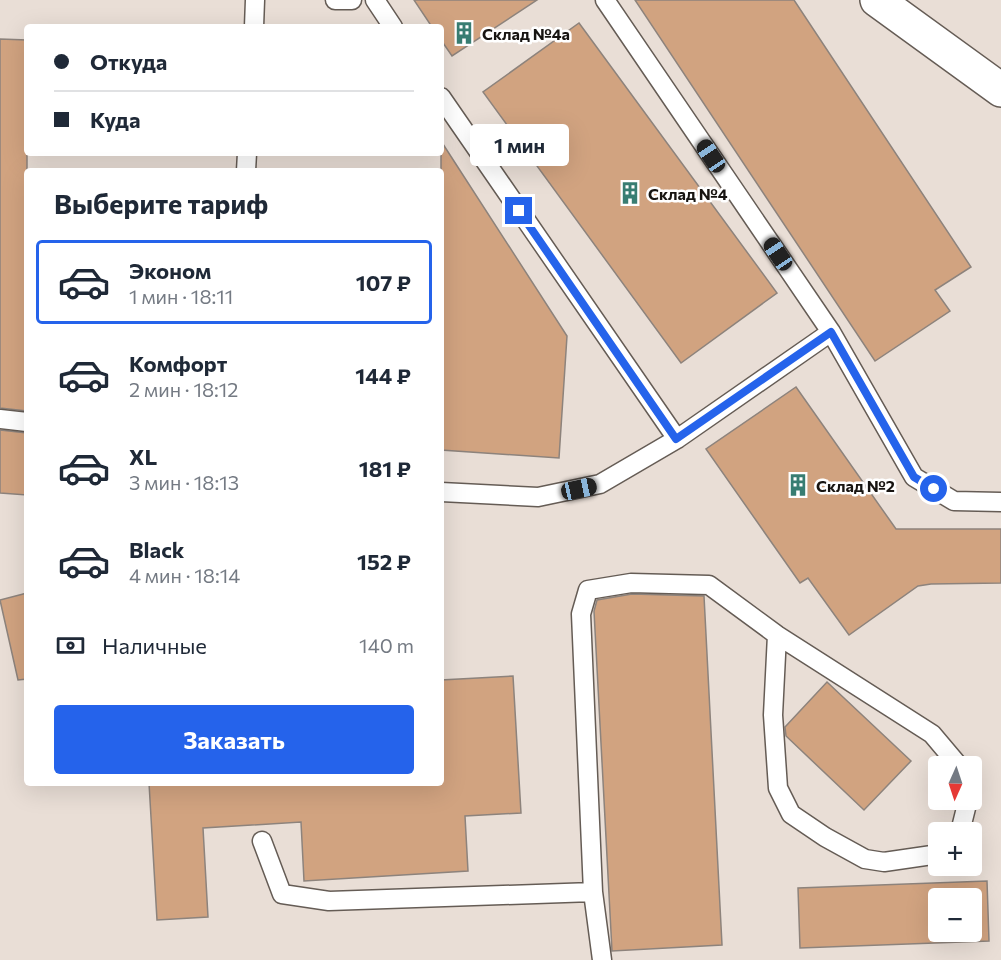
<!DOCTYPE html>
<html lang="ru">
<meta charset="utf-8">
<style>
:root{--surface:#fff;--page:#f2f2f3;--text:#1f2937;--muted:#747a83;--line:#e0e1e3;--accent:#2563eb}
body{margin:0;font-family:Commissioner,sans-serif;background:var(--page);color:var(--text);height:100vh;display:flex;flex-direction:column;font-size:22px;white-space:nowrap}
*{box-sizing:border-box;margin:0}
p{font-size:20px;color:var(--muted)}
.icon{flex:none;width:33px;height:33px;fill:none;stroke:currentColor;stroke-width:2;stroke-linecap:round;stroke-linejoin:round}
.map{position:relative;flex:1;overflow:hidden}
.side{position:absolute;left:24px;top:168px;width:420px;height:618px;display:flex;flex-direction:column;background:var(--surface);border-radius:6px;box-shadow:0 6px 24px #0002}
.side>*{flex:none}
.banner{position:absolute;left:24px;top:24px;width:420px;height:132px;border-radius:6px;box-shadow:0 6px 24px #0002;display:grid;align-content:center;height:132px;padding:0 30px;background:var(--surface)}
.needle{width:39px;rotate:183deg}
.controls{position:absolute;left:928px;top:756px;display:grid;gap:12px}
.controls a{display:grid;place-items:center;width:54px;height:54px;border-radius:6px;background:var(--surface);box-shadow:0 6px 24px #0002;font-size:30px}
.end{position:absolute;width:27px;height:27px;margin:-14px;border:8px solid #2563eb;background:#fff;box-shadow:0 0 0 3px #fff}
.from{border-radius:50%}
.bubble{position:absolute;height:42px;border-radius:6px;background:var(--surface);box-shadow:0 6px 24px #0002;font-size:20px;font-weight:700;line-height:42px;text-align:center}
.car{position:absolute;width:18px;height:36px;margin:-18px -9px;border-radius:8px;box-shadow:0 0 4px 2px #0007;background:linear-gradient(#222 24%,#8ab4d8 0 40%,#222 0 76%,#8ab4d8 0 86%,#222 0)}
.banner b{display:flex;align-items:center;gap:21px;height:57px;font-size:22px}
.banner b+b{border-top:2px solid var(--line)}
.banner i{width:15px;height:15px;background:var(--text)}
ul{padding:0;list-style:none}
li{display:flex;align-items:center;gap:18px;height:84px;margin:0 12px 9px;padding:0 18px;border:3px solid transparent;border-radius:6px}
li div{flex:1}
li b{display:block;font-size:22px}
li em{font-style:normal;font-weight:700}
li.on{border-color:var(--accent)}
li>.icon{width:54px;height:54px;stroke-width:1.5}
h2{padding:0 30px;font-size:27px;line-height:72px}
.pay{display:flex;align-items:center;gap:15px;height:66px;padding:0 30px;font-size:22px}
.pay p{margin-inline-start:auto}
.action{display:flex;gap:12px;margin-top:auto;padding:12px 30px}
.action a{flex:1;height:69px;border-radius:6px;background:var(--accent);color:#fff;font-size:24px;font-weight:700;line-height:69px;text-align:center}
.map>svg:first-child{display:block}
</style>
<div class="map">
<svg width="1001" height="960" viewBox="0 0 1001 960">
<rect width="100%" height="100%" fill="#e9ded6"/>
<path fill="#d1a380" stroke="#8d837c" stroke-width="1.5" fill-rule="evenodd" d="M414,0H537L452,56L441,40V27H432Z
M635,0H794L971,267L935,290L950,311L875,361Z
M579,23L777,293L681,363L483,92Z
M0,39L27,40V411L0,408Z
M441,141L567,336L559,458L441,450Z
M796,387L896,529H1001V583L931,584L918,586L849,635L808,578L800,583L706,449Z
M0,430L27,433V495L0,493Z
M27,593V679L18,680L0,600Z
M632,594L704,596L722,945L612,951L594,611L597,600Z
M513,676L521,813L465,816L468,871L304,881L301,822L203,828L208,917L157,920L149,783H441V680Z
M827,682L911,761L864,810L786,736L785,727Z
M987,881L989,941L800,948L798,888ZM939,898H972V932H939Z"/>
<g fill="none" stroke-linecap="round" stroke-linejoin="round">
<g stroke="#655c55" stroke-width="21">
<path id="lane" d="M335,0H352
M375,0L393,27
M605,0L831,332L914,477L954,501L1001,502
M254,27L255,0
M441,97L677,439
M246,171L247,153
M0,419L27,422
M441,492L538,497L600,484L677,439L831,332
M777,635L773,715L778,788L791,814L825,837L865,859L884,862L939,854
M960,832L968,800
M262,841L282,894L329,901L593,892
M602,960L593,892L581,614L588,590L631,583L709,585L777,635L932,734L959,766"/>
</g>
<g stroke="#655c55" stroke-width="36">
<path id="secondary" d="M877,0L1001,90"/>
</g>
<use href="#lane" stroke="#fff" stroke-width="18"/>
<use href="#secondary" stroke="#fff" stroke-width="33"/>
</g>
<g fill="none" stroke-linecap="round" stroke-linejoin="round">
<path stroke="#2563eb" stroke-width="8" d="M519,211L676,439L831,332L914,477L934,489"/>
</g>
<defs>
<g id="building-bare" transform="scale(1.8)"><path d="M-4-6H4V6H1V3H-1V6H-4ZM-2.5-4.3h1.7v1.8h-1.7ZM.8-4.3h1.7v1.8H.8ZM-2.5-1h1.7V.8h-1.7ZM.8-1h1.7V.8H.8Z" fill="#387d72" stroke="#fff" stroke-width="2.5" paint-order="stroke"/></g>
</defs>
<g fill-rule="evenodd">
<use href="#building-bare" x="464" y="33"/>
<use href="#building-bare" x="630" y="193"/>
<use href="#building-bare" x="798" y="485"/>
</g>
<g text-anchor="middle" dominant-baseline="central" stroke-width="5" stroke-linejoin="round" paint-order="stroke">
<g font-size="16" font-weight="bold" fill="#171411" stroke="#fff" text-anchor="start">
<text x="482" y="33">Склад №4а</text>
<text x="648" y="193">Склад №4</text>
<text x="816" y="485">Склад №2</text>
</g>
</g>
</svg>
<div class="controls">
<a><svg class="needle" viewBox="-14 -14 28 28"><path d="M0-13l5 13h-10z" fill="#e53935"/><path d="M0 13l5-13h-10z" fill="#747a83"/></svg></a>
<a>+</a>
<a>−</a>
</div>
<i class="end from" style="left:934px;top:489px"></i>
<i class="end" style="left:519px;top:211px"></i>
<div class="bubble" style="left:470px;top:124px;width:99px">1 мин</div>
<i class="car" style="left:711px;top:156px;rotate:326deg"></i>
<i class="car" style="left:778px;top:254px;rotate:326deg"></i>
<i class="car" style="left:579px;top:489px;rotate:78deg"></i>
<div class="banner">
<b><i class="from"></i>Откуда</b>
<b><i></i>Куда</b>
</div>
<section class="side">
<h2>Выберите тариф</h2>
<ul>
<li class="on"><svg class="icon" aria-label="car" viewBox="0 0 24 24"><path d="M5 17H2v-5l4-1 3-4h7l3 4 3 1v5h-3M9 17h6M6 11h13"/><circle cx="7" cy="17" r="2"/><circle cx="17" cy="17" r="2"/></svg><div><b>Эконом</b><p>1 мин · 18:11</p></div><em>107 ₽</em></li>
<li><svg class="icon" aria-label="car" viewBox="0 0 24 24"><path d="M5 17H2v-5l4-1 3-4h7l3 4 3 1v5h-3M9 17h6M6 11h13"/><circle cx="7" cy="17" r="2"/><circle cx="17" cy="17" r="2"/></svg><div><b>Комфорт</b><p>2 мин · 18:12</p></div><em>144 ₽</em></li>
<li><svg class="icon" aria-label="car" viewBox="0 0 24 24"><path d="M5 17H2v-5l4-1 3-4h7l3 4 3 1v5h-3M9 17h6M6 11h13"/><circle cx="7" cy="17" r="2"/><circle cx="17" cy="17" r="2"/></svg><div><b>XL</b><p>3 мин · 18:13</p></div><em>181 ₽</em></li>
<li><svg class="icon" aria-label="car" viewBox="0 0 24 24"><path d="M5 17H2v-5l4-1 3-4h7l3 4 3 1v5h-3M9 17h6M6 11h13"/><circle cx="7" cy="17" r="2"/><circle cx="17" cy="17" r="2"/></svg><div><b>Black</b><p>4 мин · 18:14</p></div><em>152 ₽</em></li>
</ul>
<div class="pay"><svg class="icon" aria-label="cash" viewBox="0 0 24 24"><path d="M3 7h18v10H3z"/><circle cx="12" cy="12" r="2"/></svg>Наличные<p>140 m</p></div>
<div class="action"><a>Заказать</a></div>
</section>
</div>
